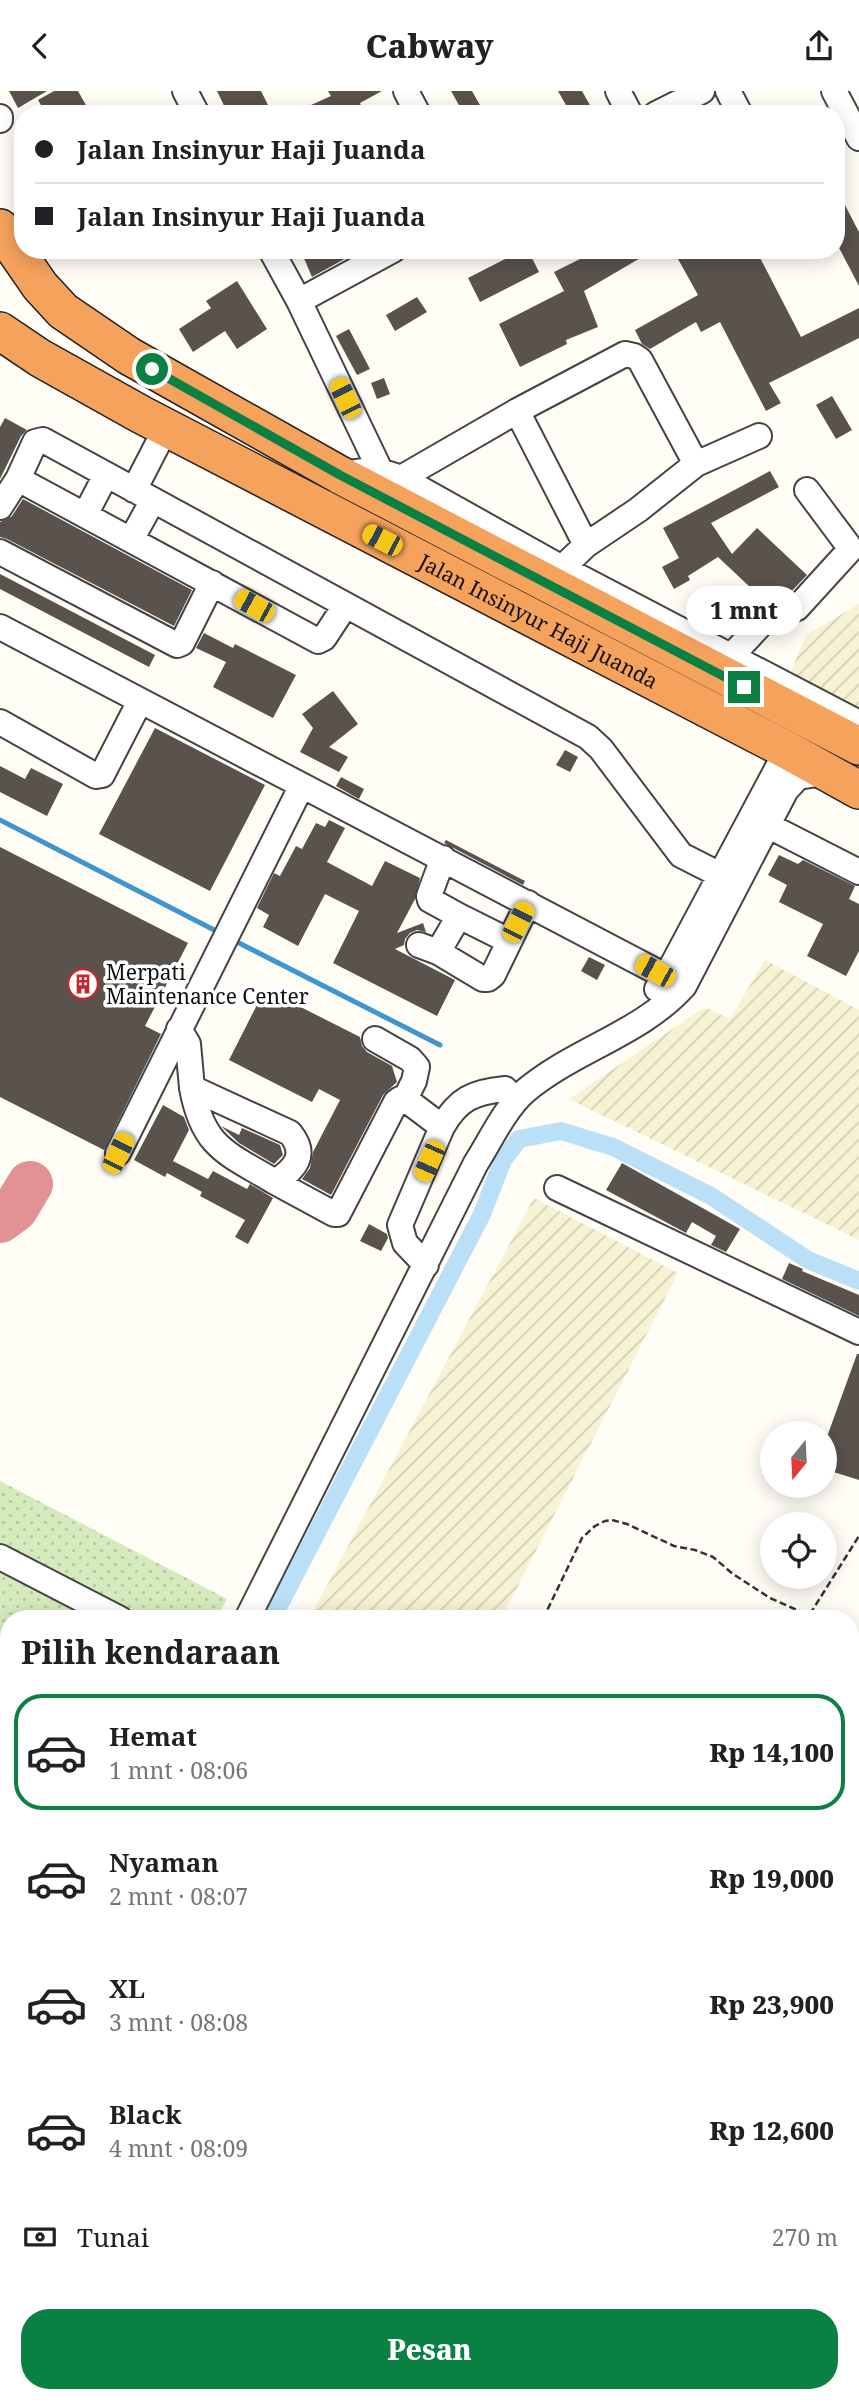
<!DOCTYPE html>
<html lang="id">
<meta charset="utf-8">
<style>
:root{--surface:#fff;--page:#f6f6f6;--text:#202124;--muted:#757577;--line:#e0e0e0;--accent:#0b8043}
body{margin:0;font-family:"Noto Serif",serif;background:var(--page);color:var(--text);height:100vh;display:flex;flex-direction:column;font-size:26px;white-space:nowrap}
*{box-sizing:border-box;margin:0}
p{font-size:23px;color:var(--muted)}
.icon{flex:none;width:38px;height:38px;fill:none;stroke:currentColor;stroke-width:2;stroke-linecap:round;stroke-linejoin:round}
.map{position:relative;flex:1;overflow:hidden}
.sheet{position:absolute;left:0px;top:1519px;width:859px;height:793px;display:flex;flex-direction:column;background:var(--surface);border-radius:28px 28px 0 0;box-shadow:0 4px 18px #0003}
.sheet>*{flex:none}
.banner{position:absolute;left:14px;top:14px;width:831px;height:154px;border-radius:28px;box-shadow:0 4px 18px #0003;display:grid;align-content:center;height:154px;padding:0 21px;background:var(--surface)}
.needle{width:46px;rotate:198deg}
.buttons{position:absolute;left:760px;top:1330px;display:grid;gap:14px}
.buttons a{display:grid;place-items:center;width:77px;height:77px;border-radius:50%;background:var(--surface);box-shadow:0 4px 18px #0003;font-size:35px}
.end{position:absolute;width:32px;height:32px;margin:-16px;border:9px solid #0b8043;background:#fff;box-shadow:0 0 0 4px #fff}
.from{border-radius:50%}
.bubble{position:absolute;height:49px;border-radius:24px;background:var(--surface);box-shadow:0 4px 18px #0003;font-size:23px;font-weight:800;line-height:49px;text-align:center}
.car{position:absolute;width:21px;height:42px;margin:-21px -10px;border-radius:9px;box-shadow:0 0 5px 2px #0007;background:linear-gradient(#f5c518 24%,#345 0 40%,#f5c518 0 76%,#345 0 86%,#f5c518 0)}
.banner b{display:flex;align-items:center;gap:24px;height:66px;font-size:26px}
.banner b+b{border-top:2px solid var(--line)}
.banner i{width:18px;height:18px;background:var(--text)}
ul{padding:0;list-style:none}
li{display:flex;align-items:center;gap:21px;height:116px;margin:0 14px 10px;padding:0 7px;border:4px solid transparent;border-radius:28px}
li div{flex:1}
li b{display:block;font-size:26px}
li em{font-style:normal;font-weight:800}
li.active{border-color:var(--accent)}
li>.icon{width:63px;height:63px;stroke-width:1.5}
h2{padding:0 21px;font-size:32px;line-height:84px}
.pay{display:flex;align-items:center;gap:18px;height:77px;padding:0 21px;font-size:26px}
.pay p{margin-inline-start:auto}
.button{display:flex;gap:14px;margin-top:auto;padding:14px 21px}
.button a{flex:1;height:80px;border-radius:28px;background:var(--accent);color:#fff;font-size:28px;font-weight:800;line-height:80px;text-align:center}
header{display:flex;justify-content:space-between;align-items:center;height:91px;padding:0 21px;background:var(--surface);font-size:32px;font-weight:800}
.map>svg:first-child{display:block}
</style>
<header><svg class="icon" aria-label="back" viewBox="0 0 24 24"><path d="M15 5l-7 7 7 7"/></svg>Cabway<svg class="icon" aria-label="share" viewBox="0 0 24 24"><path d="M12 15V3M7 8l5-5 5 5M5 13v7h14v-7"/></svg></header>
<div class="map">
<svg width="859" height="2311" viewBox="0 0 859 2311">
<defs>
<pattern id="farmland-furrows" width="10" height="10" patternUnits="userSpaceOnUse" patternTransform="scale(1.75)"><rect width="10" height="10" fill="#f6f3d4"/><path d="M-1 1l2-2M0 10L10 0M9 11l2-2" fill="none" stroke="#d2cfb5"/></pattern>
<pattern id="grass-dots" width="8" height="8" patternUnits="userSpaceOnUse" patternTransform="scale(1.75)"><rect width="8" height="8" fill="#d5ebbd"/><path d="M2 2h.1M6 6h.1" fill="none" stroke="#b6c8a1" stroke-width="1.8" stroke-linecap="round"/></pattern>
</defs>
<rect width="100%" height="100%" fill="#fffdf5"/>
<path fill="url(#farmland-furrows)" d="M859,513V619L790,583L806,544Z
M765,869L859,919V1149L569,1008L705,916L730,928Z
M534,1107L678,1182L501,1528H309Z
M9,2073V2303H746L743,2311H0V2091Z"/>
<path fill="url(#grass-dots)" d="M0,1390L227,1508L216,1528H9V1921L0,1937Z"/>
<g fill="none" stroke-linecap="round" stroke-linejoin="round">
<path stroke="#3f96cf" stroke-width="5" d="M0,729L222,843
M233,849L440,954"/>
<path stroke="#b9e0f7" stroke-width="18" d="M272,1528L482,1123L503,1069L519,1048L561,1040L613,1056L711,1105L808,1169L859,1190
M0,2054L9,2037"/>
<path stroke="#e29292" stroke-width="46" d="M0,1129L15,1118L30,1093"/>
</g>
<path fill="#5a524d" d="M9,0H47L18,17Z
M54,0H78L91,23H46L38,9Z
M217,0H261L268,14L253,23H228Z
M328,0H382L360,12L361,15L347,23H291L331,5Z
M451,0H472L485,23H464Z
M558,0H582L595,23H571Z
M836,97L859,141V195L836,151Z
M316,159H345L348,166L312,186L303,165Z
M523,159H528L539,181L480,211L468,187Z
M598,159H654L584,200L598,236L566,249L567,253L520,276L499,233L564,200L554,181Z
M673,159H756L801,246L859,217V247L769,292L781,312L766,320L720,231L701,241L696,231L650,258L642,253L635,239L698,204Z
M237,190L267,238L237,258L225,240L193,261L179,238L211,217L206,210Z
M417,206L427,221L395,240L386,224Z
M349,238L370,278L357,284L336,245Z
M384,287L390,303L377,308L371,292Z
M832,305L852,339L836,348L816,314Z
M5,327L27,339L21,345L0,388V336Z
M770,380L779,396L711,432L732,463L757,437L807,484L787,505L768,513L718,466L688,485L690,489L674,498L662,476L679,467L663,437Z
M23,408L192,499L174,535L7,448L0,446V431L12,425Z
M0,483L155,564L149,576L0,498Z
M204,542L233,557L235,553L296,584L273,627L213,596L226,571L196,557Z
M333,600L358,633L329,656L348,666L339,681L300,661L313,637L302,623Z
M155,637L265,694L210,800L99,743Z
M565,659L578,666L570,681L556,674Z
M0,675L25,688L31,677L63,693L47,725L0,701Z
M341,686L364,698L359,708L336,695Z
M329,729L345,737L327,771L372,795L385,770L420,787L415,808L397,842L423,832L426,841L417,839L410,842L405,848L404,854L395,858L455,889L437,925L333,872L359,820L325,803L298,855L263,836L269,824L257,817L274,782L280,785L296,755L302,758L316,732L325,736Z
M446,749L525,790L523,794L444,752Z
M0,756L188,852L145,935L161,943L104,1059L0,1006Z
M779,764L798,773L803,769L855,795L849,808L859,813V860L846,885L807,865L823,833L779,811L787,794L768,784Z
M589,866L605,874L597,889L581,880Z
M265,898L360,946L362,955L367,961L392,975L397,991L383,1004L331,1104L302,1088L310,1077L313,1061L340,1009L319,998L312,1011L229,969Z
M163,1014L184,1026L189,1039L173,1070L208,1088L213,1080L247,1098L250,1093L273,1107L248,1153L235,1146L245,1129L200,1105L202,1101L167,1082L165,1086L134,1069Z
M221,1035L239,1044L242,1037L280,1054L283,1064L274,1073L239,1052Z
M622,1072L740,1138L726,1161L711,1154L716,1145L692,1131L686,1142L606,1099Z
M369,1133L387,1143L388,1147L381,1160L360,1150Z
M789,1172L803,1178L802,1180L859,1204V1225L782,1188Z
M857,1263H859V1389L824,1378V1354Z"/>
<g fill="none" stroke-linecap="round" stroke-linejoin="round">
<g stroke="#444" stroke-width="28">
<path id="minor" d="M185,0L197,23
M406,0L418,23
M618,0L630,23
M728,0L740,23
M834,0L859,47
M656,23L702,0
M0,26V29
M271,159L299,210L380,379
M299,210L393,159
M517,320L586,454
M340,384C368,378 374,377 401,387L562,477L859,632
M401,387L517,320L625,263L634,265L640,269L696,373
M18,388L318,550L324,547L345,515
M134,399L166,337
M0,416L18,388L35,351L43,349L588,646L601,658L681,764L736,792
M85,424L106,384
M131,449L153,409
M0,461L177,554L182,552L212,492
M562,477L586,454L638,419L696,373L759,345
M0,536L684,895
M722,575L763,531L797,517L849,460L848,454L807,399
M0,631L96,685L102,684L140,610
M767,734L859,781
M443,767L429,805L430,809L459,825
M419,854L438,861L483,888H488L493,884L528,812
M438,861L459,825L509,850
M657,898L666,886L787,659
M179,938L188,953L192,997L290,1042C308,1064 295,1078 275,1091C227,1062 203,1057 192,997
M375,948L410,968L417,976L414,990L405,1008
M118,1062L301,696
M275,1091L334,1123H338L396,1011L400,1008H405L442,1036
M557,1097L859,1241
M426,1174L405,1152L400,1134L442,1036C458,1008 473,1001 505,998
M0,1466L120,1528
M247,1528L476,1072C490,1050 505,1018 524,1001C573,959 641,943 684,895L786,699L798,686L824,682
M0,1686L9,1669
M0,1805L9,1810
M0,1863L9,1856
M0,1987L9,1971"/>
</g>
<g stroke="#222" stroke-width="40">
<g id="highway">
<path d="M0,137L40,195L63,220L129,265L340,384L859,655"/>
<path id="s1" d="M0,240L40,267L142,324L787,659L859,699"/>
</g>
</g>
<path stroke="#333" stroke-width="2.5" stroke-dasharray="7 3.5" stroke-linecap="butt" d="M810,1523L859,1445
M543,1528L582,1447L595,1435L605,1430L612,1429L627,1433L674,1455L695,1459L713,1466L733,1483L770,1507L817,1528
M850,1549L859,1553"/>
<use href="#minor" stroke="#fff" stroke-width="24"/>
<use href="#highway" stroke="#f5a25d" stroke-width="37"/>
</g>
<g fill="none" stroke-linecap="round" stroke-linejoin="round">
<path stroke="#0b8043" stroke-width="9" d="M152,278L340,384L744,596"/>
</g>
<defs>
<g id="building-ring" transform="scale(1.575)"><circle r="9.5" fill="#fff" stroke="#c4262e" stroke-width="1.5"/><path d="M-4-6H4V6H1V3H-1V6H-4ZM-2.5-4.3h1.7v1.8h-1.7ZM.8-4.3h1.7v1.8H.8ZM-2.5-1h1.7V.8h-1.7ZM.8-1h1.7V.8H.8Z" fill="#c4262e"/></g>
</defs>
<g fill-rule="evenodd">
<use href="#building-ring" x="83" y="893"/>
</g>
<g text-anchor="middle" dominant-baseline="central" stroke-width="7" stroke-linejoin="round" paint-order="stroke">
<g font-size="21" fill="#111" stroke="#fff">
<text stroke="none"><textPath href="#s1" startOffset="612">Jalan Insinyur Haji Juanda</textPath></text>
</g>
<g font-size="21" fill="#111" stroke="#fff" text-anchor="start">
<text x="106" y="881">Merpati<tspan x="106" dy="24">Maintenance Center</tspan></text>
</g>
</g>
</svg>
<div class="buttons">
<a><svg class="needle" viewBox="-14 -14 28 28"><path d="M0-13l5 13h-10z" fill="#e53935"/><path d="M0 13l5-13h-10z" fill="#757577"/></svg></a>
<a><svg class="icon" aria-label="locate" viewBox="0 0 24 24"><circle cx="12" cy="12" r="6"/><path d="M12 2v4M12 18v4M2 12h4M18 12h4"/></svg></a>
</div>
<i class="end from" style="left:152px;top:278px"></i>
<i class="end" style="left:744px;top:596px"></i>
<div class="bubble" style="left:686px;top:495px;width:116px">1 mnt</div>
<i class="car" style="left:345px;top:307px;rotate:334deg"></i>
<i class="car" style="left:382px;top:449px;rotate:297deg"></i>
<i class="car" style="left:254px;top:515px;rotate:299deg"></i>
<i class="car" style="left:518px;top:831px;rotate:27deg"></i>
<i class="car" style="left:655px;top:880px;rotate:299deg"></i>
<i class="car" style="left:118px;top:1062px;rotate:26deg"></i>
<i class="car" style="left:429px;top:1070px;rotate:204deg"></i>
<div class="banner">
<b><i class="from"></i>Jalan Insinyur Haji Juanda</b>
<b><i></i>Jalan Insinyur Haji Juanda</b>
</div>
<section class="sheet">
<h2>Pilih kendaraan</h2>
<ul>
<li class="active"><svg class="icon" aria-label="car" viewBox="0 0 24 24"><path d="M5 17H2v-5l4-1 3-4h7l3 4 3 1v5h-3M9 17h6M6 11h13"/><circle cx="7" cy="17" r="2"/><circle cx="17" cy="17" r="2"/></svg><div><b>Hemat</b><p>1 mnt · 08:06</p></div><em>Rp 14,100</em></li>
<li><svg class="icon" aria-label="car" viewBox="0 0 24 24"><path d="M5 17H2v-5l4-1 3-4h7l3 4 3 1v5h-3M9 17h6M6 11h13"/><circle cx="7" cy="17" r="2"/><circle cx="17" cy="17" r="2"/></svg><div><b>Nyaman</b><p>2 mnt · 08:07</p></div><em>Rp 19,000</em></li>
<li><svg class="icon" aria-label="car" viewBox="0 0 24 24"><path d="M5 17H2v-5l4-1 3-4h7l3 4 3 1v5h-3M9 17h6M6 11h13"/><circle cx="7" cy="17" r="2"/><circle cx="17" cy="17" r="2"/></svg><div><b>XL</b><p>3 mnt · 08:08</p></div><em>Rp 23,900</em></li>
<li><svg class="icon" aria-label="car" viewBox="0 0 24 24"><path d="M5 17H2v-5l4-1 3-4h7l3 4 3 1v5h-3M9 17h6M6 11h13"/><circle cx="7" cy="17" r="2"/><circle cx="17" cy="17" r="2"/></svg><div><b>Black</b><p>4 mnt · 08:09</p></div><em>Rp 12,600</em></li>
</ul>
<div class="pay"><svg class="icon" aria-label="cash" viewBox="0 0 24 24"><path d="M3 7h18v10H3z"/><circle cx="12" cy="12" r="2"/></svg>Tunai<p>270 m</p></div>
<div class="button"><a>Pesan</a></div>
</section>
</div>
